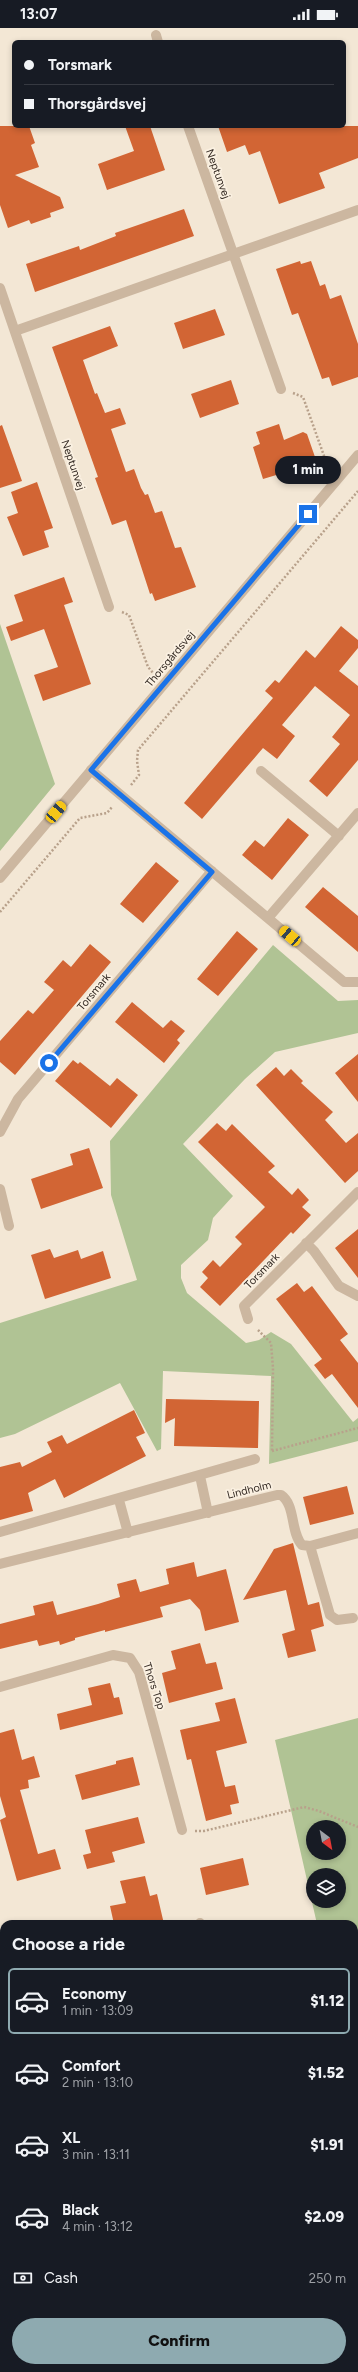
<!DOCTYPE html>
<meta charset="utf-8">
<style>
:root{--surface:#171b24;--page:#242831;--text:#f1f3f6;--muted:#9ea1a6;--line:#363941;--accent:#8eaab0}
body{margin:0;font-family:Figtree,sans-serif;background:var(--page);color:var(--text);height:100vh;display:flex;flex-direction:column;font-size:15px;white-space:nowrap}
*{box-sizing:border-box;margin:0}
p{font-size:13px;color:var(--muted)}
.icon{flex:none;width:22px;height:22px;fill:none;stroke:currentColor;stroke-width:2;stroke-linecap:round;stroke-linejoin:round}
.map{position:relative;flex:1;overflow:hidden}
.drawer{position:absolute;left:0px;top:1892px;width:358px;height:452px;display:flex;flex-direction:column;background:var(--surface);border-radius:12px 12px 0 0;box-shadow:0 2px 6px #0003}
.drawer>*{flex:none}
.banner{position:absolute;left:12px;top:12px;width:334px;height:88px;border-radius:6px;box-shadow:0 2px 6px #0003;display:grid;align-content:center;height:88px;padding:0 12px;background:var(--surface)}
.needle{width:26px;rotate:148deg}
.buttons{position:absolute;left:306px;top:1792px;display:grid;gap:8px}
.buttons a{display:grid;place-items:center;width:40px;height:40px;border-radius:50%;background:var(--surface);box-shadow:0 2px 6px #0003;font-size:20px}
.end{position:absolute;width:18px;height:18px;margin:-9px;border:5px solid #1a73e8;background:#fff;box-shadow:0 0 0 2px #fff}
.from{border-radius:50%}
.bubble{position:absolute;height:28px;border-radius:14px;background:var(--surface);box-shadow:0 2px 6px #0003;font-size:13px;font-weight:800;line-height:28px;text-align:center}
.car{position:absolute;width:12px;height:24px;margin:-12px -6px;border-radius:5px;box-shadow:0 0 3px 1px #0007;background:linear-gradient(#f5c518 24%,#345 0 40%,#f5c518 0 76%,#345 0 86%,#f5c518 0)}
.banner b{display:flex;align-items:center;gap:14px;height:38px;font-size:15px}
.banner b+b{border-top:1px solid var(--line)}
.banner i{width:10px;height:10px;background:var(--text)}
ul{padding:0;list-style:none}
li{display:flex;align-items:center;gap:12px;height:66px;margin:0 8px 6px;padding:0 4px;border:2px solid transparent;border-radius:6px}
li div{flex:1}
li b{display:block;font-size:15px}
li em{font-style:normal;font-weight:800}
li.current{border-color:var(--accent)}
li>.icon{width:36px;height:36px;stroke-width:1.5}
h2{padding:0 12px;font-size:18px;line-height:48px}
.pay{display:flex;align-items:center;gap:10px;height:44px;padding:0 12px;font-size:15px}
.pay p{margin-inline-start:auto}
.cta{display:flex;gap:8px;margin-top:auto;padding:8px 12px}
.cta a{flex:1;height:46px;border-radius:24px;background:var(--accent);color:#111;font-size:16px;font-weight:800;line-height:46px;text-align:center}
.status{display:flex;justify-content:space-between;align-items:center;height:28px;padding:0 20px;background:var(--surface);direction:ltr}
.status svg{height:11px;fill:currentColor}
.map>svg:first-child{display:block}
</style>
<div class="status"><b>13:07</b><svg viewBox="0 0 49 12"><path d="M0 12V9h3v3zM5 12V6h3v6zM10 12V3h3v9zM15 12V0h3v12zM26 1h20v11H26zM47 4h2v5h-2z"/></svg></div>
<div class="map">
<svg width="358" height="2344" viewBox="0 0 358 2344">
<rect width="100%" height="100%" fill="#f3e7d5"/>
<path fill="#b0c394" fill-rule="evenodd" d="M0,596L55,756L0,823Z
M273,917L338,973L358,972V1005L275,1024L245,1051L183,1116L233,1168L213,1190L208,1212L181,1237V1250L187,1265L246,1315L259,1312L271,1304L291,1316L353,1394L358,1390V1413L269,1436L271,1348L163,1343L161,1421L157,1423L120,1355L15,1406L0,1410V1295L137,1252L111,1167L110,1113Z
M358,1690V2074L354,2056V1896H317L275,1712ZM313,1799H339V1825H313ZM313,1847H339V1873H313Z"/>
<path fill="#d26534" d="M0,98H29L35,115L31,117L39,139L15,147L60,169L64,180L50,185L51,189L31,196L29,192L8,200L0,177Z
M125,98H150L165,142L107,162L98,136L134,123Z
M218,98H358V130L319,145L325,160L279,176L260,123L249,127L245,117L227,124Z
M184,181L194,208L35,264L26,236L79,218L80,222L116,208L115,205Z
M300,233L301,236L311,233L320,258L325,256L330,271L341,267L358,316V349L332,358L329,349L322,351L298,285L292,287L276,241Z
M215,281L225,307L183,321L174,295Z
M110,298L118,318L83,332L95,366L97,365L105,385L120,380L126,396L111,401L126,444L134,441L141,460L145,467L148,466L155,485L162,483L175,520L181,519L196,559L155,573L152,565L150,566L126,492L112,497L95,450L98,449L52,319Z
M231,352L239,376L200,390L191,366Z
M279,396L284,412L303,404L307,406L315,429L292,437L293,442L263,451L253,419L260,416L256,404Z
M2,397L22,453L0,460V398Z
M37,454L53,500L44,503L49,519L23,528L7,489L18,485L11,464Z
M64,549L73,574L64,577L91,656L43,673L34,647L58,639L44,601L11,613L6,599L23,593L14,567Z
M341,598L358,612V620L339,643L358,658V732L327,769L309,753L340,716L332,709L350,687L315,658L282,697L295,708L277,731L263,720L202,791L184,775L273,670L265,663L275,652L279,655L306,622L315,630Z
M288,790L309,807L272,852L242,827L255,812L264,819Z
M156,834L179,853L143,895L120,876Z
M323,859L358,888V924L305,879Z
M237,903L258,921L218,968L197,951Z
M90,916L111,934L15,1047L0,1034V1013L28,982L33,986L54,962L44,954L63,932L71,939Z
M132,974L163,1000L171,992L185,1003L177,1012L180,1015L164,1035L115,994Z
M358,1026V1074L335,1045Z
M73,1032L78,1036L80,1034L110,1058L117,1050L138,1067L111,1100L55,1053Z
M276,1039L284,1048L291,1041L303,1053L301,1055L333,1084L325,1092L346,1115L358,1105V1143L345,1155L256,1057Z
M217,1095L226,1103L232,1096L275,1138L268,1144L292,1167L298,1160L309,1172L302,1179L311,1187L293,1206L291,1204L220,1278L200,1259L208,1250L202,1244L213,1232L220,1239L242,1216L235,1209L265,1179L198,1114Z
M89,1120L103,1160L41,1181L31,1151L73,1137L70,1126Z
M358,1201V1250L335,1220Z
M50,1221L54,1230L78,1222L81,1231L103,1223L111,1250L45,1271L31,1227Z
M297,1255L304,1264L312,1258L348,1306L340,1312L358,1335V1380L332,1346L325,1351L314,1337L322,1331L276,1271Z
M166,1371L259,1373L258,1420L174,1418L175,1390L165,1395Z
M134,1382L145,1405L136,1409L146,1428L64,1470L55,1451L28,1465L33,1483L0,1492V1439L20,1434L22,1439L52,1424L47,1414L62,1407L67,1416Z
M347,1458L354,1486L310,1497L303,1469Z
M293,1515L308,1577L319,1574L324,1598L311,1602L316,1623L288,1630L282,1606L295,1602L286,1562L243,1572L274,1521Z
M194,1534L197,1549L226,1541L239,1594L205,1603L200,1582L190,1571L160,1579L163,1589L105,1604V1602L75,1610V1612L60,1617L59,1613L39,1618L37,1612L0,1621V1596L35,1587L33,1578L53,1573L57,1587L98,1576L120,1569L117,1556L136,1551L140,1564L169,1556L166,1541Z
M200,1615L206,1636L216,1634L223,1661L169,1675L162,1645L176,1641L171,1623Z
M110,1655L114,1670L119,1669L123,1686L60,1702L57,1686L92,1677L88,1660Z
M235,1670L247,1715L216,1723L225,1759L235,1757L239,1775L230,1777L232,1786L206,1793L191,1731L187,1732L180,1702L220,1693L215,1675Z
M14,1701L22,1732L34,1728L40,1749L28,1752L29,1760L20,1762L38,1826L55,1821L61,1841L17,1853L0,1792L6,1789L0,1768V1705Z
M133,1729L140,1757L82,1772L75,1747L116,1736V1733Z
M138,1789L145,1815L112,1824L115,1834L87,1841L83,1827L91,1825L85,1802Z
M243,1830L249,1857L206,1867L200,1840Z
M145,1848L150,1868L157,1866L164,1896H114L110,1878L126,1875L120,1853Z"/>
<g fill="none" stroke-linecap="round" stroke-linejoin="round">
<path stroke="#b8a18b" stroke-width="2.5" stroke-dasharray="2 2" stroke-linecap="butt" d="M293,365L303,369L328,439
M122,584L129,587L148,639L154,646
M131,757L139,747L137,733L138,722L358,463
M0,884L80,790L107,785L112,779
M258,1302L271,1315L273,1340L272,1423
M272,1423L358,1400
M195,1803H204L304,1779L319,1783L358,1799"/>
<path stroke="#ccb7a0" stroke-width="10" d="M156,7L158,14
M188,98L281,361
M0,260L109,579
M15,303L358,182
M91,742L344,954H358
M261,743L339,808
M268,890L358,785
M0,1104L18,1071L212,843
M0,1161L9,1198
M306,1215L314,1223L339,1258L358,1268
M248,1291L244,1278L358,1164
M200,1448L208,1485
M119,1472L128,1505
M0,1504L255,1431
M310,1518L330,1587L337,1592L353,1590
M0,1536L277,1467H281C296,1477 290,1504 302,1517L310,1518L358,1505
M0,1659L113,1627L130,1630L139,1644L182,1802
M200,1895V1896
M354,2120H356
M0,2199L4,2198
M0,2266L4,2285
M16,2340L17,2344
M243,2340L244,2344"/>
<path stroke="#ccb7a0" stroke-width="10" d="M0,850L358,427"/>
</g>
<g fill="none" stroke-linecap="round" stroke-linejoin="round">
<path stroke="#1a73e8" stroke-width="5" d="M49,1035L212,844L91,742L308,486"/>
</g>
<g text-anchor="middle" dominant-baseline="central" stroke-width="3.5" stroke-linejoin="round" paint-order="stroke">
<g font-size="11" fill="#352b24" stroke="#fbf1e2">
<text transform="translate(218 146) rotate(70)">Neptunvej</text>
<text transform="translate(73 437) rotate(71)">Neptunvej</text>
<text transform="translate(170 631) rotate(-50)">Thorsgårdsvej</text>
<text transform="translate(94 964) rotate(-50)">Torsmark</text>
<text transform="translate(262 1243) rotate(-46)">Torsmark</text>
<text transform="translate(249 1462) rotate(-14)">Lindholm</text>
<text transform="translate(154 1658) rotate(72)">Thors Top</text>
</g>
</g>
</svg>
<div class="buttons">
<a><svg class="needle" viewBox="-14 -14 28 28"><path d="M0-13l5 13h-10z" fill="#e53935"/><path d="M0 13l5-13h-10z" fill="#9ea1a6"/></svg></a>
<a><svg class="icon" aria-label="layers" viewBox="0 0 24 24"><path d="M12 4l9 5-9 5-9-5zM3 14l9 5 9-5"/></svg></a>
</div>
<i class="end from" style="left:49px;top:1035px"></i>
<i class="end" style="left:308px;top:486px"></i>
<div class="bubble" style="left:275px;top:428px;width:66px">1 min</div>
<i class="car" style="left:56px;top:784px;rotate:40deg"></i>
<i class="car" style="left:290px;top:908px;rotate:310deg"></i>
<div class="banner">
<b><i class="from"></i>Torsmark</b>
<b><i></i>Thorsgårdsvej</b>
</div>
<section class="drawer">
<h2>Choose a ride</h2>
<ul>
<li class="current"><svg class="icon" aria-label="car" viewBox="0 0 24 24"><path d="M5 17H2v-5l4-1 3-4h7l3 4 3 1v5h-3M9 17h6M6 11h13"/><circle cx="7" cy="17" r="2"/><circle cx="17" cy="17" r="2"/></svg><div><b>Economy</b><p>1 min · 13:09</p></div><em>$1.12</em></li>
<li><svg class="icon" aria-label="car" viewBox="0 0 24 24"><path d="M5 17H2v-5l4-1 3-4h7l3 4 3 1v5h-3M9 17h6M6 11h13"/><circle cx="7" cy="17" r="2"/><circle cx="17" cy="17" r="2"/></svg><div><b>Comfort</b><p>2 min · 13:10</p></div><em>$1.52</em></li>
<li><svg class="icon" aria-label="car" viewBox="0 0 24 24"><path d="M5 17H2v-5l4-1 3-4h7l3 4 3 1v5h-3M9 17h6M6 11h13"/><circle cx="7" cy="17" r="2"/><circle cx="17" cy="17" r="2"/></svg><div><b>XL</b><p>3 min · 13:11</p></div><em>$1.91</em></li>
<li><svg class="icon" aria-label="car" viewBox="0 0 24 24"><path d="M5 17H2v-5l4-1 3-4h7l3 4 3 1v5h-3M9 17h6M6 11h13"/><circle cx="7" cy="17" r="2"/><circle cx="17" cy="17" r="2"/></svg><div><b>Black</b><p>4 min · 13:12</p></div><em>$2.09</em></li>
</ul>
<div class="pay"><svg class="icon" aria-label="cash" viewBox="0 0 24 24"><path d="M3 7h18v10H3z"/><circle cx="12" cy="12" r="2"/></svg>Cash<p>250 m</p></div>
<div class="cta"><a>Confirm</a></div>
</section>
</div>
